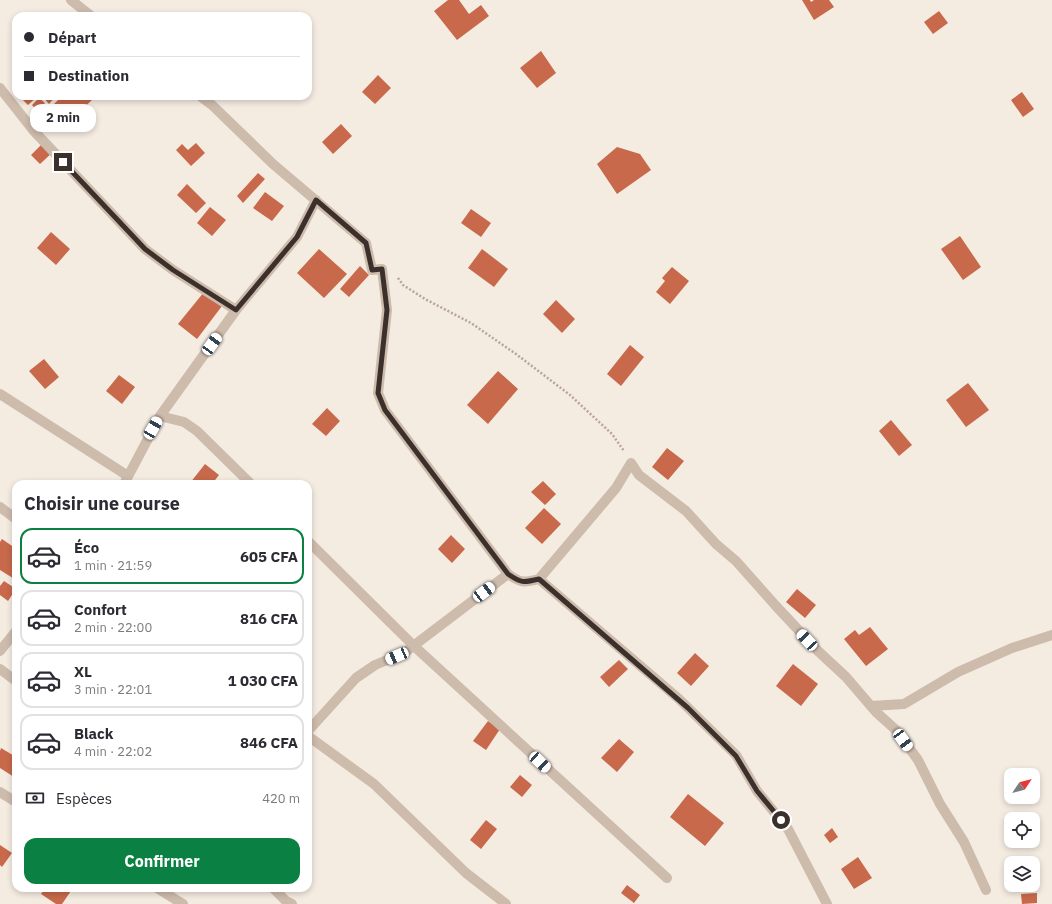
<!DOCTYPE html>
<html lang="fr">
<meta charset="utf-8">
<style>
:root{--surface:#fff;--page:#f7f7f7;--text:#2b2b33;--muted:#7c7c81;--line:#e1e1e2;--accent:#0b8043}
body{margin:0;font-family:"IBM Plex Sans",sans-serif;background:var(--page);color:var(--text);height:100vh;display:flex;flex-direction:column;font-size:15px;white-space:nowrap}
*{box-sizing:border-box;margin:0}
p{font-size:13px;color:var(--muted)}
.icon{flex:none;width:22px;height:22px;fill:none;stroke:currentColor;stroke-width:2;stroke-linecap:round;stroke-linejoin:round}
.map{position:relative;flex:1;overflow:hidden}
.drawer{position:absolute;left:12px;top:480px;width:300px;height:412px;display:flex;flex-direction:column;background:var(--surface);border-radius:12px;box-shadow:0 2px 6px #0003}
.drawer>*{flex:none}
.banner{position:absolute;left:12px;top:12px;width:300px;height:88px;border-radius:12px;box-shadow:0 2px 6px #0003;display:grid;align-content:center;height:88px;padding:0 12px;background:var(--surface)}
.needle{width:26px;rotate:55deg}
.tools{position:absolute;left:1004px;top:768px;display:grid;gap:8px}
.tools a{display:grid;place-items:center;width:36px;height:36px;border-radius:8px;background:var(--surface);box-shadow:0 2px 6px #0003;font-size:20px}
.end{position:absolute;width:18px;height:18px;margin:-9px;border:5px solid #3b302b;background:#fff;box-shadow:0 0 0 2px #fff}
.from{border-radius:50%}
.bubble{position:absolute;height:28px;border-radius:12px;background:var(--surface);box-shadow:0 2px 6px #0003;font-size:13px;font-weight:700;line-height:28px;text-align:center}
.car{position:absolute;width:12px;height:24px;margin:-12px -6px;border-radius:5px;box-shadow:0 0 3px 1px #0007;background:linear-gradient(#fff 24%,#345 0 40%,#fff 0 76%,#345 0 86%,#fff 0)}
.banner b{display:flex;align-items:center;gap:14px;height:38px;font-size:15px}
.banner b+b{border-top:1px solid var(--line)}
.banner i{width:10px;height:10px;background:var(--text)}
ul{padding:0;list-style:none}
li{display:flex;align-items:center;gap:12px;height:56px;margin:0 8px 6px;padding:0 4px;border:2px solid var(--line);border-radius:12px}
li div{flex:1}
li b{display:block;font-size:15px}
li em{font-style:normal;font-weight:700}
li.current{border-color:var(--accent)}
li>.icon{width:36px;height:36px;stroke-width:1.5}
h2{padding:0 12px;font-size:18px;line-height:48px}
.pay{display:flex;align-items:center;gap:10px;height:44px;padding:0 12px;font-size:15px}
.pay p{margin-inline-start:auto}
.button{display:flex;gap:8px;margin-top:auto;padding:8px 12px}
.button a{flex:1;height:46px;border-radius:12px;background:var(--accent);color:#fff;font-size:16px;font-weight:700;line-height:46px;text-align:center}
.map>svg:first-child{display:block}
</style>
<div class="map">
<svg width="1052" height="904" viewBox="0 0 1052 904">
<rect width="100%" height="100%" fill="#f4ebe1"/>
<path fill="#c8694b" d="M448,0H459L469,14L481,5L489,16L457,40L434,11Z
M802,0H810L811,2L814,0H829L834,7L814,20Z
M939,11L948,23L933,34L924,22Z
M541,51L556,73L537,88L520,68Z
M378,75L391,88L375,104L362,92Z
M1022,92L1034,109L1023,117L1011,100Z
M19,96H38L28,105Z
M42,96H56L49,104Z
M62,96H89L92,100L70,121L54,104Z
M39,98L45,103L37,111L32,105Z
M341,124L352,136L333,154L322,142Z
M43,143L53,152L40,164L31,155Z
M196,143L205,153L191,166L176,150L182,144L188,150Z
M617,147L640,154L651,170L617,194L597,164Z
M258,173L265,179L243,203L237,196Z
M187,184L206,203L196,213L177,195Z
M265,192L284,206L272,221L253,208Z
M210,207L226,220L212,236L197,223Z
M471,209L491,223L481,237L461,223Z
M51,232L70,249L56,265L37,248Z
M960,236L981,267L963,280L941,249Z
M319,249L347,274L324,298L297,273Z
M482,249L508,269L494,287L468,268Z
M360,266L369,275L349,297L340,289Z
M672,267L689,281L670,304L656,292L665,281L662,278Z
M204,292L222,306L197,339L178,324Z
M556,300L575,319L562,333L543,314Z
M630,345L644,357L621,386L607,374Z
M44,359L59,377L45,389L29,371Z
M498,371L518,389L488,424L467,405Z
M119,375L135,387L122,404L106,391Z
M968,383L989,410L966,427L946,400Z
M327,408L340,421L326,436L312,424Z
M891,420L912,445L899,456L879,431Z
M667,448L684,461L668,480L652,467Z
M205,464L219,475L212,484H192L190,483Z
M543,481L556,494L545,505L531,492Z
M544,508L561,524L542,544L525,528Z
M451,535L465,549L452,563L438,549Z
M2,539L15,548L16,547V580L0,570V542Z
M4,581L16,589L8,601L0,595V586Z
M797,589L816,605L805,618L786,602Z
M870,627L888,649L866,666L844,639L855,630L859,635Z
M695,653L709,666L691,686L677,673Z
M619,660L628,669L609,687L600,677Z
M793,664L818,684L801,706L776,686Z
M488,721L500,729L486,750L473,741Z
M619,739L634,752L617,772L601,758Z
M1,748L16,757V774L14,777L0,768V751Z
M520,775L532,785L522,797L510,787Z
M688,794L724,823L705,846L670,817Z
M486,820L497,829L481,849L470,840Z
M832,828L838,837L830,843L824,835Z
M0,845L12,853L2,867L0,865Z
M858,857L872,878L854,889L841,869Z
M627,885L640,895L634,903L621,893Z
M45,888H73L62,904H56L41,894Z
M1037,893V903L1022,904L1021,894Z"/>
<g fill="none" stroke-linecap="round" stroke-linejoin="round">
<path stroke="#b9a596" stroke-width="2.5" stroke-dasharray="2 2" stroke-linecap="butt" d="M398,278L403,285L425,299L471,323L516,354L570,395L612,434L624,451"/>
<path stroke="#cdbbac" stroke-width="10" d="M71,0L91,16
M0,88L33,130L145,249L173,270L236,310
M200,96L212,105L273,164L366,243L372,270L382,269L387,310L378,393L385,410L508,574C521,583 523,583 539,579L679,699L736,755L757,791L788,829L827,904
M0,394L128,476
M160,416L184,422L197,431L251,484
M124,484L160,416L236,310L297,237L316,200
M0,507L16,519
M308,541L414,646L667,878
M539,579L616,488L631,463L639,475L686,511L716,544L736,561L776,606L818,651L846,677L876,712L896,730L918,760L940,804L964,842L986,890
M0,651L16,631
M0,669L16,681
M871,706L904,704L958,672L1012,648L1052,635
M308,731L356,678L375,665L404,653L508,574
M308,736L374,784L466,873L506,904
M0,792L16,802
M157,888L183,904
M273,888L286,901L292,904"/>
</g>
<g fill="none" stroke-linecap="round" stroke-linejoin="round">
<path stroke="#3b302b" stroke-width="5" d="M63,162L145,249L173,270L236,310L297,237L316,200L366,243L372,270L382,269L387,310L378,393L385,410L508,574C521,583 523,583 539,579L688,708L736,756L757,791L781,820"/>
</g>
</svg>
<div class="tools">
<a><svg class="needle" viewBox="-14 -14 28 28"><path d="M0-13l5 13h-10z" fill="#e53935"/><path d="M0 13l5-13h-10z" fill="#7c7c81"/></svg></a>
<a><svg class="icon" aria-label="locate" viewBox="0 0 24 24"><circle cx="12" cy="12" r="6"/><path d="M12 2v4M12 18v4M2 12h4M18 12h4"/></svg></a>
<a><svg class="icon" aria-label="layers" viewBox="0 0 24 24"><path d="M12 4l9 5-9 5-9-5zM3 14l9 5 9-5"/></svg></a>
</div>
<i class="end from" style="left:781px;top:820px"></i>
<i class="end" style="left:63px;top:162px"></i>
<div class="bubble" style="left:30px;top:104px;width:66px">2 min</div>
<i class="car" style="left:212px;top:344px;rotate:36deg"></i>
<i class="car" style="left:153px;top:428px;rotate:30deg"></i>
<i class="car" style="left:484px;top:592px;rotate:53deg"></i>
<i class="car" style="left:807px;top:640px;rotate:317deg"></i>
<i class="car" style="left:397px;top:656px;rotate:247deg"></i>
<i class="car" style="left:903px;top:740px;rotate:144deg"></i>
<i class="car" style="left:540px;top:762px;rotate:133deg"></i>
<div class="banner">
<b><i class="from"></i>Départ</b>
<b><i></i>Destination</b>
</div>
<section class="drawer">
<h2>Choisir une course</h2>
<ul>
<li class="current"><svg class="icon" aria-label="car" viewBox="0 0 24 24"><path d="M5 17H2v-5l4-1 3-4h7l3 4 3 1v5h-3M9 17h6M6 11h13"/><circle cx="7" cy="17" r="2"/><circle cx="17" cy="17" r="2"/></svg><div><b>Éco</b><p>1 min · 21:59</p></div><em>605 CFA</em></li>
<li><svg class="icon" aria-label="car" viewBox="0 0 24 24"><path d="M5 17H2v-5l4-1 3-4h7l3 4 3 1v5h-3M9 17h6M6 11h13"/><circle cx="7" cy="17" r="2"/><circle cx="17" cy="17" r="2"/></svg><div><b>Confort</b><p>2 min · 22:00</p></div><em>816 CFA</em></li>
<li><svg class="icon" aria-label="car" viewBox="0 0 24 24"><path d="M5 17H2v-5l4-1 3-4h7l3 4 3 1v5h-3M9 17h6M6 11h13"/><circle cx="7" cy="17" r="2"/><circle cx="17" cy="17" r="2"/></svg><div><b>XL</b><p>3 min · 22:01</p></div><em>1 030 CFA</em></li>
<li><svg class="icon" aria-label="car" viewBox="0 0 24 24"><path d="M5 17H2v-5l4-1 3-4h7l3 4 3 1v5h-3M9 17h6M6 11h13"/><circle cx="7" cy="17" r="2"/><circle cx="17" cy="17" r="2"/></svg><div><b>Black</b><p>4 min · 22:02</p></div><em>846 CFA</em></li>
</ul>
<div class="pay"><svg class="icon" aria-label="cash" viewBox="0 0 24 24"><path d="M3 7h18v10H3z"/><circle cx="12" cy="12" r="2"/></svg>Espèces<p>420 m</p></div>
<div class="button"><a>Confirmer</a></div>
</section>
</div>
